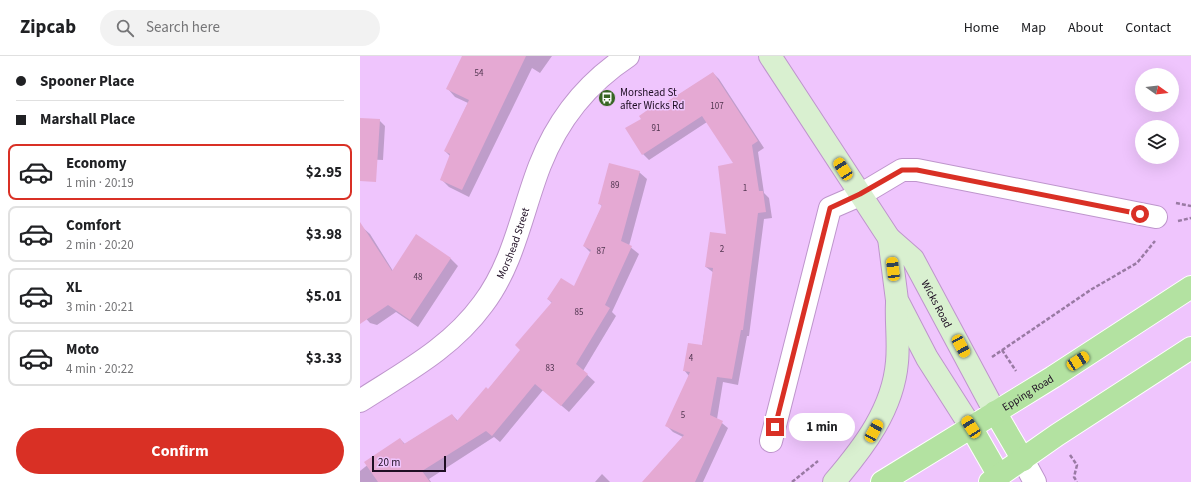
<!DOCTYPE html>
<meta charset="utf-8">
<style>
:root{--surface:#fff;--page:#f2f2f2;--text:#202124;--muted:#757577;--line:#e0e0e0;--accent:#d93025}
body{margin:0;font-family:"Source Sans 3",sans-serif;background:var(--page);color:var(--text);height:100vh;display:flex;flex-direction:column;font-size:15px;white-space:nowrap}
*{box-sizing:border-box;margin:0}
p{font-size:13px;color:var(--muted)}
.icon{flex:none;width:22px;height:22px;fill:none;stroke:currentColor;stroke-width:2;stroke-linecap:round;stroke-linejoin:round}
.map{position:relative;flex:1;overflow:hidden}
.panel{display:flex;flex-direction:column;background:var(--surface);width:360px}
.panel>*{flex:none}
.top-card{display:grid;align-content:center;height:88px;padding:0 16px;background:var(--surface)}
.needle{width:26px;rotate:104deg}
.buttons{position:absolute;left:775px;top:12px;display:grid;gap:8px}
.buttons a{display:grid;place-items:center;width:44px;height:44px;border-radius:50%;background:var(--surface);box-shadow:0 4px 16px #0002;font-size:20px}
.scale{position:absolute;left:12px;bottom:10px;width:74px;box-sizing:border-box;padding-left:4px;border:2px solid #1e0e23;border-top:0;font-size:11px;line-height:14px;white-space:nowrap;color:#1e0e23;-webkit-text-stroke:3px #efc5fd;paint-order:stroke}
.end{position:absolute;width:18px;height:18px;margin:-9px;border:5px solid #d93025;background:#fff;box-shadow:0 0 0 2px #fff}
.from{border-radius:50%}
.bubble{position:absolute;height:28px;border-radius:14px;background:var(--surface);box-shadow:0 4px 16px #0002;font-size:13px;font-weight:700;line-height:28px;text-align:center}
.car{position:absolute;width:12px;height:24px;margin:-12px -6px;border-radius:5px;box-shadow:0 0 3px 1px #0007;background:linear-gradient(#f5c518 24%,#345 0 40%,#f5c518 0 76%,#345 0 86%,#f5c518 0)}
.top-card b{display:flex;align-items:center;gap:14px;height:38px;font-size:15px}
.top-card b+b{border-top:1px solid var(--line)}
.top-card i{width:10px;height:10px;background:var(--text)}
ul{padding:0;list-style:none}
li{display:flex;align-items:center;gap:12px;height:56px;margin:0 8px 6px;padding:0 8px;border:2px solid var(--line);border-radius:8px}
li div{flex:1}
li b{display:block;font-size:15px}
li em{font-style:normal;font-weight:700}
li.on{border-color:var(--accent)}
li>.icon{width:36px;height:36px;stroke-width:1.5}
.action{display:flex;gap:8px;margin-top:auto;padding:8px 16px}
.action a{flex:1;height:46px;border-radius:24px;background:var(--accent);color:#fff;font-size:16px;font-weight:700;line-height:46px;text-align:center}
header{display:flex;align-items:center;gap:24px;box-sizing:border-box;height:56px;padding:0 20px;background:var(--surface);border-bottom:1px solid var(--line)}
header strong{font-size:19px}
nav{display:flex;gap:22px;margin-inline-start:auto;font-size:14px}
.search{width:280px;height:36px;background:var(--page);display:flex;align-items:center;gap:10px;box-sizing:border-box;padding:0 14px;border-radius:22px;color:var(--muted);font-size:15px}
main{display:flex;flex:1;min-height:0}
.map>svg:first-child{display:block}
</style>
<header>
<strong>Zipcab</strong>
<div class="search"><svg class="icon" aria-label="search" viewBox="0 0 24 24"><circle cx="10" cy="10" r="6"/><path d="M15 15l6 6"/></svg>Search here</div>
<nav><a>Home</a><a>Map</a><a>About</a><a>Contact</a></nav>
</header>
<main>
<section class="panel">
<div class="top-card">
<b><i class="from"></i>Spooner Place</b>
<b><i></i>Marshall Place</b>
</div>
<ul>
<li class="on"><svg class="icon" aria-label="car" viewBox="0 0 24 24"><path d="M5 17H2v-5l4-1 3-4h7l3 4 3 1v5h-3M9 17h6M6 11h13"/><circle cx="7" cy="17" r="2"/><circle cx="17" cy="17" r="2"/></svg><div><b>Economy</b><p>1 min · 20:19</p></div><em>$2.95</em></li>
<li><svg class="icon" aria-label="car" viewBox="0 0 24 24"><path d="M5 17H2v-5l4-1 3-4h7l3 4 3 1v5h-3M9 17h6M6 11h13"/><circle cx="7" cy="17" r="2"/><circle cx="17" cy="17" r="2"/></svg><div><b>Comfort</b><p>2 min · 20:20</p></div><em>$3.98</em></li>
<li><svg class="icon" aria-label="car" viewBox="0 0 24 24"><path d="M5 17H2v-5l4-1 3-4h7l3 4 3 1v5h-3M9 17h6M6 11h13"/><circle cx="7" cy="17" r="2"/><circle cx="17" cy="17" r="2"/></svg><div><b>XL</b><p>3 min · 20:21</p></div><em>$5.01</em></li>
<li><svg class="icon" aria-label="car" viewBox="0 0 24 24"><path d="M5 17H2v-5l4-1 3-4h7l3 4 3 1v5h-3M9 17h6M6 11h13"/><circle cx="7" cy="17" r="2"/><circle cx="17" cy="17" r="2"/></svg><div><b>Moto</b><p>4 min · 20:22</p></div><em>$3.33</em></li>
</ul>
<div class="action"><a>Confirm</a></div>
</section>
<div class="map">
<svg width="831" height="426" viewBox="0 0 831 426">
<rect width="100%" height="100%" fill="#efc5fd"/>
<path fill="#0003" d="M103,0H192L180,17L172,12L109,141L89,131L82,124L90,100L85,95L108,47L95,41L88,33Z
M353,17L359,23L404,92L398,96L404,137L409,142L412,162L404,163L389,280H387L378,329L363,326L357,363L368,372L343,426H283L323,381L313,376L307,370L329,320L324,314L342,290L354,217L346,211L367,179L375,108L347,66L289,104L283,98L298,52Z
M0,63L19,64L25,70L23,104L0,103Z
M279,116L287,123L269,190L279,198L252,256L256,260L223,315L235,326L209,356L183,334L140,386L134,381L69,423L71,426H0V415L40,383L45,388L92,359L98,365L128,334L161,294L192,247L188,243L215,232L231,197L224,190L242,150L239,147Z
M2,171L10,178L33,215L56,180L91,203L98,210L58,271L36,256L17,269L10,267L0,256V172Z
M242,418L250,426H235Z"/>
<path fill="#e5a9d3" d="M102,0H166L102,134L80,124L90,98L84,95L109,44L86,33Z
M353,16L398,85L392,89L399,135H403L406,156L398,157L383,274H381L372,323L357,321L350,359L363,365L335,426H282L324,379L305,370L330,316L323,315L328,287L342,289L353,212L345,211L350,176L366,178L358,110L373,107L342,60L282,99L265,72L281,63L279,60L296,48L298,51L305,47Z
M0,62L20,63L16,126L0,125Z
M249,107L280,115L261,185L272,190L245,249L250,252L216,308L228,318L201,350L175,328L132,380L126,375L62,415L70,426H18L4,406L40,382L44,388L92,358L97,365L126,331L128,333L160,294L155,289L192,246L187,243L201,222L214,230L231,194L223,190L242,149L238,148Z
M0,166L32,215L56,178L91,202L50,264L28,249L0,268Z"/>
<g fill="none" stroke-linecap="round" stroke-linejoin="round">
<g stroke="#be95cc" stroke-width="24">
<g id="minor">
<path id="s1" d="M0,345C45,316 91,292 123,248C154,207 162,155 180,109C198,63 227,27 268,0"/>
<path d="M411,385L470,152L500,139L542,114H557L796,161"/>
<path d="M663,404L675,426"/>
</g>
</g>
<g stroke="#be95cc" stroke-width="24">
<g id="secondary">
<path id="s2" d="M410,0L529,182L553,203L635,356"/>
<path d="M529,182L537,244L567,302L611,371"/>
<path d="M474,426C504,391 533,353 537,306C539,286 536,267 537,247"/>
</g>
</g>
<g stroke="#fff" stroke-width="24">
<g id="primary">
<path d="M635,356L663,404"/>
<path d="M611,371L639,420"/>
<path id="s3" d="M522,426L693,321L831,231"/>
<path d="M630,426L697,379L831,292"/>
</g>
</g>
<path stroke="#997aa3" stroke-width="2.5" stroke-dasharray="4 2" stroke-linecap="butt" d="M816,147L831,150
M818,165L831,162
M642,294L656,315
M632,301L732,233L777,207L795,185
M710,399L717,409L714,421L717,426
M432,426L458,405"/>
<use href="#minor" stroke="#fff" stroke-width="22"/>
<use href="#secondary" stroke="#d9f0d0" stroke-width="22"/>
<use href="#primary" stroke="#b3e2a1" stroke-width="22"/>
</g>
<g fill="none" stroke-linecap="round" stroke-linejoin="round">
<path stroke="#d93025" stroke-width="5" d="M415,371L470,152L500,138L542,114H557L780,158"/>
</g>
<defs>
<g id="bus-disc" transform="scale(0.9)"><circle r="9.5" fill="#376524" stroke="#efc5fd"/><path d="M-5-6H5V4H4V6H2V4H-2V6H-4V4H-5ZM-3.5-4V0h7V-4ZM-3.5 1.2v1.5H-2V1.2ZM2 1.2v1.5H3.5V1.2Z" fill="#fff"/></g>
</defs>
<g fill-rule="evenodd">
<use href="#bus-disc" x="247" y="42"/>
</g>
<g text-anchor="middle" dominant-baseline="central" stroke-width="3" stroke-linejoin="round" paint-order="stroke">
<g font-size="9" fill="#50354f">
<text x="119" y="17">54</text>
<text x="357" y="50">107</text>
<text x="296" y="72">91</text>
<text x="255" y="129">89</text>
<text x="385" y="132">1</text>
<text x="362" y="193">2</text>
<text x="241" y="195">87</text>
<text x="58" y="221">48</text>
<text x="219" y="256">85</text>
<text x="331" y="302">4</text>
<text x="190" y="312">83</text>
<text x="323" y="359">5</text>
</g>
<g font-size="11" fill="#1e0e23" stroke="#efc5fd" text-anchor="start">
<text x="260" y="36">Morshead St<tspan x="260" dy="13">after Wicks Rd</tspan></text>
</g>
<g font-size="11" fill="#1e0e23" stroke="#efc5fd">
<text stroke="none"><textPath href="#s1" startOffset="226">Morshead Street</textPath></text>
<text stroke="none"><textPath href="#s2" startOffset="300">Wicks Road</textPath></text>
<text stroke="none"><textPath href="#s3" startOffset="171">Epping Road</textPath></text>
</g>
</g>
</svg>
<div class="buttons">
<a><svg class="needle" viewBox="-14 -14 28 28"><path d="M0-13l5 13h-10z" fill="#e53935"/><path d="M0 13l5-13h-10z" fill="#757577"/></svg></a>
<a><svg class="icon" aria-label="layers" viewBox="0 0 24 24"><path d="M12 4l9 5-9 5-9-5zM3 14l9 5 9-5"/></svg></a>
</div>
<div class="scale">20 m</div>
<i class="end from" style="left:780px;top:158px"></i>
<i class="end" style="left:415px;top:371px"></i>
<div class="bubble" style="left:429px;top:357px;width:66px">1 min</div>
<i class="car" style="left:483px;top:113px;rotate:327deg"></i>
<i class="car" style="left:533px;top:213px;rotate:353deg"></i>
<i class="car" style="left:601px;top:290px;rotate:151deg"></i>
<i class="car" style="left:718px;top:305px;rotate:57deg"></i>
<i class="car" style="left:611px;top:371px;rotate:327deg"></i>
<i class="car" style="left:514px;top:375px;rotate:29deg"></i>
</div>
</main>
